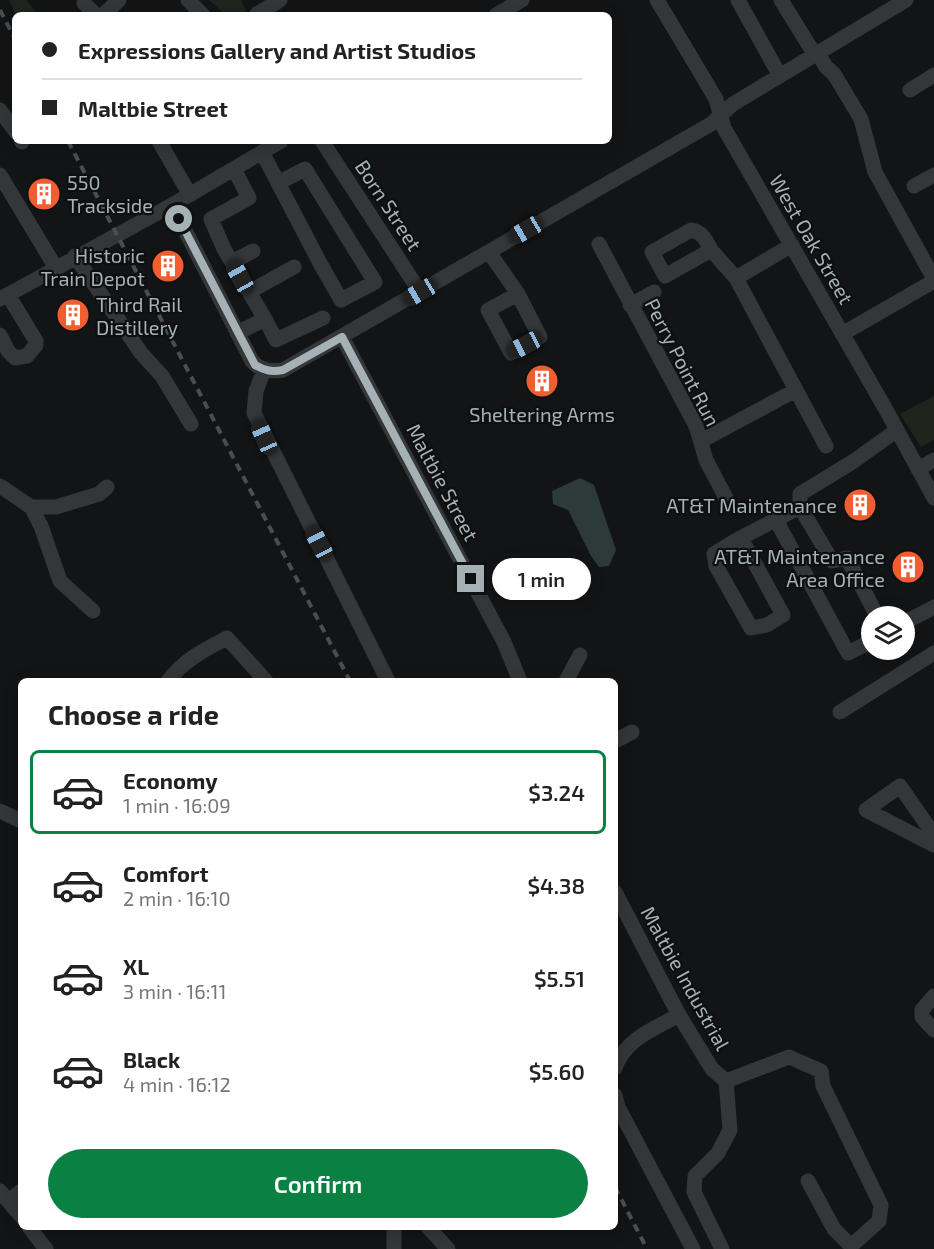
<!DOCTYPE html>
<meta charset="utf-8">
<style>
:root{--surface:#fff;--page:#f6f6f6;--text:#222;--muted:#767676;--line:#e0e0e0;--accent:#0b8043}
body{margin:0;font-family:"Exo 2",sans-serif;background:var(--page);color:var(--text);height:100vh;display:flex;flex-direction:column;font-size:22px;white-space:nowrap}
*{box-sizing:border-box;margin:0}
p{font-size:20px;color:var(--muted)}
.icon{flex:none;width:33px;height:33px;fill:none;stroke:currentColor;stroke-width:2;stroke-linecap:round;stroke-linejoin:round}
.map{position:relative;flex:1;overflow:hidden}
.sheet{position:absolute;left:18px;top:678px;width:600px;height:552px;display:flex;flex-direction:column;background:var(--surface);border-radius:9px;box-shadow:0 3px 15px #0003}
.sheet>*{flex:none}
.hud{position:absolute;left:12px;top:12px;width:600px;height:132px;border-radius:9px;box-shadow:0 3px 15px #0003;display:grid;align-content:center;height:132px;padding:0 30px;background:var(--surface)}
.fabs{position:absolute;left:861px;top:606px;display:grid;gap:12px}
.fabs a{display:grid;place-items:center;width:54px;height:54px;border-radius:50%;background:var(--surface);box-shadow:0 3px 15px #0003;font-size:30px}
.end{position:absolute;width:27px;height:27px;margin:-14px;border:8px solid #a5b1b5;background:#111;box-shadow:0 0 0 3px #111}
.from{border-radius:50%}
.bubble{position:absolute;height:42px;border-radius:21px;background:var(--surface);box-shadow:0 3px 15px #0003;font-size:20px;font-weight:600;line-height:42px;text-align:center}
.car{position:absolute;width:18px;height:36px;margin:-18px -9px;border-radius:8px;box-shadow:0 0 4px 2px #0007;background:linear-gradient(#222 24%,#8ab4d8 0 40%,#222 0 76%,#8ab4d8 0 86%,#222 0)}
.hud b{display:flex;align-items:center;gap:21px;height:57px;font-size:22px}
.hud b+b{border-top:2px solid var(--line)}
.hud i{width:15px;height:15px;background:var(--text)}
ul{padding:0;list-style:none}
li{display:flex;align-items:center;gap:18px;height:84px;margin:0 12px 9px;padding:0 18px;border:3px solid transparent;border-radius:9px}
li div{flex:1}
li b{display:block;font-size:22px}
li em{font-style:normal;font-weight:600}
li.current{border-color:var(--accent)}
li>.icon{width:54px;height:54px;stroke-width:1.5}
h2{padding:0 30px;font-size:27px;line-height:72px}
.action{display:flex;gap:12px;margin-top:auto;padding:12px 30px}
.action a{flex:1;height:69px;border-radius:36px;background:var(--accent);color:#fff;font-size:24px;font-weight:600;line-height:69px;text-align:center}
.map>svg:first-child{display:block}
</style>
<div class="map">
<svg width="934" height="1249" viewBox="0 0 934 1249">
<rect width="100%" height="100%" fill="#131415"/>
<path fill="#1f251d" d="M9,0H27L38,15H16Z
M209,0H241L248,15H226Z
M934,396V440L921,447L900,414Z"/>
<path fill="#2c3a3a" d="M580,478L594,485L616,550L609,566L599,567L591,556L568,510L553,504L552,491Z"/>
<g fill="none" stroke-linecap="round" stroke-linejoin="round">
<path stroke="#34373a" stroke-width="15" d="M188,0L203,15
M657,0L716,99L724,128L885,408L934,498
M738,0L780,76
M781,0L815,55
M84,3L96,15
M257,14L280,0
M103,15L119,0
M496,15L522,0
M818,53L826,67L834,74L861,119L875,172L934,279
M910,90L934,75
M0,110L15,131
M22,141V142
M159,141L190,195
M322,141L420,292
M262,152L321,265L341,300L375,282L305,169L278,183
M234,169L249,198L211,219L224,249L265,319
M0,175L56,268
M914,186L934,175
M172,205L252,361C260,371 271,372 283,370L711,124L733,104L906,0
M599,244L696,426L706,460L727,500
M711,250C706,241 703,232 691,230L652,252L665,276L711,250L736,278L826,446
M489,252L518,294L488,310L511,353L540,337L518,294
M75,256L141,353L162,376L191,424
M232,262L253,251
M736,278L792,245
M249,292L294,267
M0,299L172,205L281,141
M630,305L654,292
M237,333L265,319L276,340L323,318
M842,334L934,281
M0,335L8,351L15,358L27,356L36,345V341L8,295
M342,337L504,642L520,681
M264,370L256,391L254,413L388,681
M701,441L796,390
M918,469L934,460
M0,486L31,507H56L99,494L107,487
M31,507L41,526L60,581L93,611
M776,520L848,653L872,641
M741,538L783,615L767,625L751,628L716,566L714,554L735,541L800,507
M877,616L847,558L832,561L800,507V494L854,461L897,430
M904,623L934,607
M168,681C184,660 204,650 227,638L266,681
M566,681L580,655
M840,712L934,653
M615,741L632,732
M0,811L21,821
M934,835L900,786L866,810L934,845
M615,892L679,1015L712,1069L726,1081
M934,996L922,1010V1017L934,1030
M615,1068C625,1039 654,1029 679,1015
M726,1081L789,1057L821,1071L823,1086L881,1205L879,1221L851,1246L834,1229L808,1181
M615,1095L618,1107L693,1249
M0,1191L21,1216
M9,1201L21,1191
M29,1227L46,1249
M428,1227L448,1249
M394,1249V1227
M722,1249L694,1192L695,1176L718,1153L730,1130L726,1081"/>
<path stroke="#494e51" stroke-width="4" stroke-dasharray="8 6" stroke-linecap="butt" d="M0,10L15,39
M68,141L350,681
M615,1187L647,1249"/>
</g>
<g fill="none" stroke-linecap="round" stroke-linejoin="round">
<path stroke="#a5b1b5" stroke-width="8" d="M179,219L255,365C265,371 272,372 283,370L342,337L471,579"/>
</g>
<defs>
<g id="building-disc" transform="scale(1.725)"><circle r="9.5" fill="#f05d30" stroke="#0e0f10"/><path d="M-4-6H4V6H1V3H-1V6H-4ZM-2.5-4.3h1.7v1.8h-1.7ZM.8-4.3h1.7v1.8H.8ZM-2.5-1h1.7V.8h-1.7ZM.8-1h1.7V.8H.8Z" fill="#fff"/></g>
</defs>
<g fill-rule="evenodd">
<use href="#building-disc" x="44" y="194"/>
<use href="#building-disc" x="168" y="266"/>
<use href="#building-disc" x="73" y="315"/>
<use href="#building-disc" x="542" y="381"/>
<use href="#building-disc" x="860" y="505"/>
<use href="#building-disc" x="908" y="567"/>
</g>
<g text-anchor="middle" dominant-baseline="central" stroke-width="4.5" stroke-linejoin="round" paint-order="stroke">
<g font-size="20" fill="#a5b1b5" stroke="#0e0f10" text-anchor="end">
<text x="67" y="182" text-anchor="start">550<tspan x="67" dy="23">Trackside</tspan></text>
<text x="145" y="255">Historic<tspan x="145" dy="23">Train Depot</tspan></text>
<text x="96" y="304" text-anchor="start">Third Rail<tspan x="96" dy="23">Distillery</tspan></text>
<text x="542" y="414" text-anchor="middle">Sheltering Arms</text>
<text x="837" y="505">AT&amp;T Maintenance</text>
<text x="885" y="556">AT&amp;T Maintenance<tspan x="885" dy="23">Area Office</tspan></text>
</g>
<g font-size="20" fill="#a5b1b5" stroke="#0e0f10">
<text transform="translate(389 205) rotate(57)">Born Street</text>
<text transform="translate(812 239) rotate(60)">West Oak Street</text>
<text transform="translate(683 362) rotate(63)">Perry Point Run</text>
<text transform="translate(443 482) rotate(62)">Maltbie Street</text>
<text transform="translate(686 978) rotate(61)">Maltbie Industrial</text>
</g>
</g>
</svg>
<div class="fabs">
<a><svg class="icon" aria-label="layers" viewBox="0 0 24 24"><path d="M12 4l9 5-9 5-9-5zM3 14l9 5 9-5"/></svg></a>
</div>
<i class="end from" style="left:179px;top:219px"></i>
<i class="end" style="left:471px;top:579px"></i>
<div class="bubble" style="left:492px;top:558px;width:99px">1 min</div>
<i class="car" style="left:526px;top:230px;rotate:240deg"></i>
<i class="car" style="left:240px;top:277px;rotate:331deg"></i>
<i class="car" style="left:420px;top:292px;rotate:240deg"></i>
<i class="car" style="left:525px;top:345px;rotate:242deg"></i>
<i class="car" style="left:264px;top:437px;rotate:336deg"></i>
<i class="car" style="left:319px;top:543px;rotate:332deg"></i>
<div class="hud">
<b><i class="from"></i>Expressions Gallery and Artist Studios</b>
<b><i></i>Maltbie Street</b>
</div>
<section class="sheet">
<h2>Choose a ride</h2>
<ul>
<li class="current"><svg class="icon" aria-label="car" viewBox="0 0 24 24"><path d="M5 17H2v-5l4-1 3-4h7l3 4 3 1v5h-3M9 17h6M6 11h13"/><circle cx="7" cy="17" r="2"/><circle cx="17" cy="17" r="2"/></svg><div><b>Economy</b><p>1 min · 16:09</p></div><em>$3.24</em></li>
<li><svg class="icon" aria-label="car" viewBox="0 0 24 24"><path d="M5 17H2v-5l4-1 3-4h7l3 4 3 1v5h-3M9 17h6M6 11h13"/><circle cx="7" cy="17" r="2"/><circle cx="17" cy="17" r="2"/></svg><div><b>Comfort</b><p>2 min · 16:10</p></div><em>$4.38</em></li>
<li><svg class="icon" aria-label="car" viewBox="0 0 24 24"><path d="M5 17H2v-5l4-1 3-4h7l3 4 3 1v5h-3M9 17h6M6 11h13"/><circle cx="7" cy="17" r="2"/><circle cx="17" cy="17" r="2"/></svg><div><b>XL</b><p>3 min · 16:11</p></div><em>$5.51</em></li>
<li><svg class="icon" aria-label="car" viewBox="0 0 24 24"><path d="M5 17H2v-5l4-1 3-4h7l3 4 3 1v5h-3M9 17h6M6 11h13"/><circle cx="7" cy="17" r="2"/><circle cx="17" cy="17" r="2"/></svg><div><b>Black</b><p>4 min · 16:12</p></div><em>$5.60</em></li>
</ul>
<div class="action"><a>Confirm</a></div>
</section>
</div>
